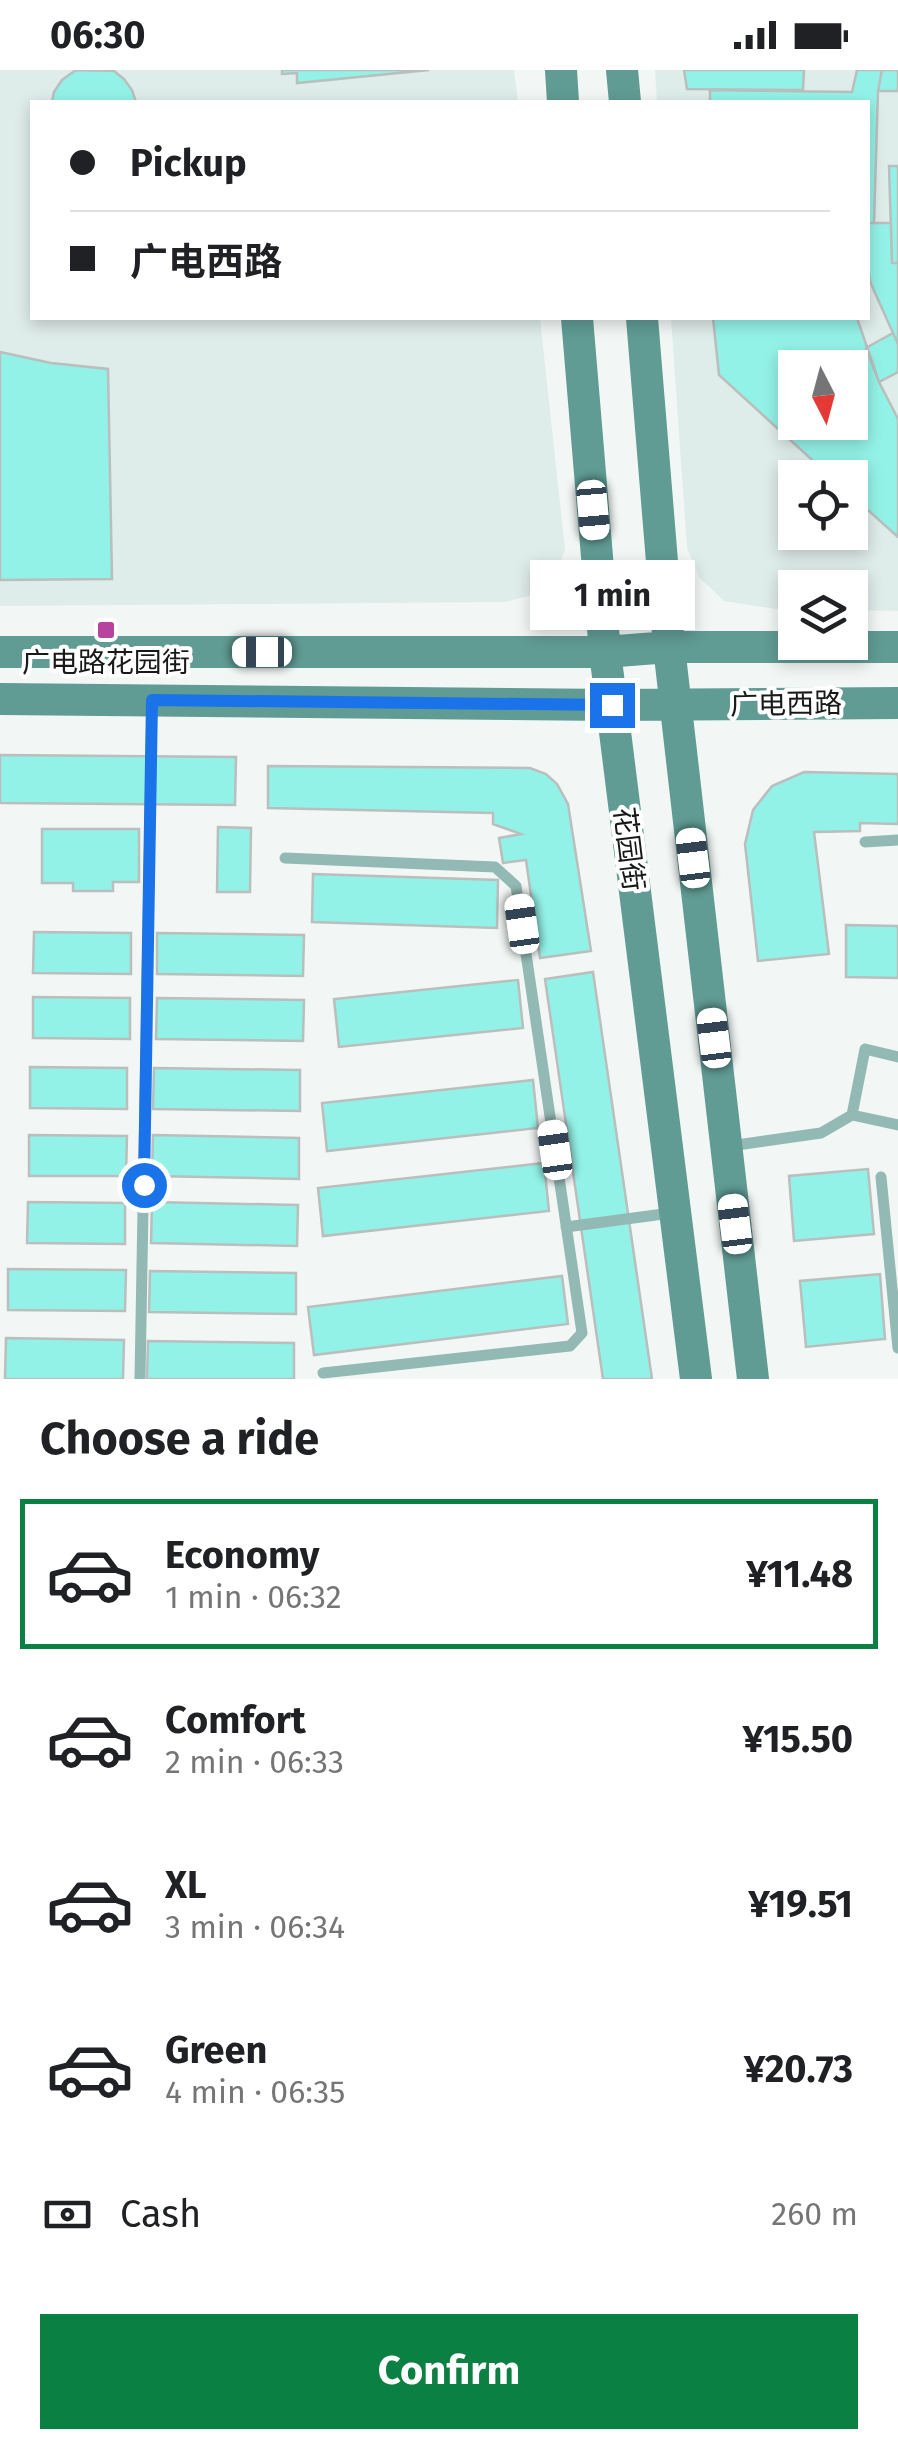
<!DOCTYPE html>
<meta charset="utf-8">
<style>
:root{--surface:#fff;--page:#f6f6f6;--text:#202124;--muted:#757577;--line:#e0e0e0;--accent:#0b8043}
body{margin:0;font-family:"Fira Sans","Noto Sans SC",sans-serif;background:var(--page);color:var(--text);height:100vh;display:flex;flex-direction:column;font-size:38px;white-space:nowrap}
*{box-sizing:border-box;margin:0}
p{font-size:32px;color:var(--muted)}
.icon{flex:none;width:55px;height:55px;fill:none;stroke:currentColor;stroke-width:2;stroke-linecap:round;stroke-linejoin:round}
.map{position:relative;height:1309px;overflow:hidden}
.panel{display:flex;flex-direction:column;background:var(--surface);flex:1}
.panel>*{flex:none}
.banner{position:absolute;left:30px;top:30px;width:840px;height:220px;border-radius:0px;box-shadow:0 5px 15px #0003;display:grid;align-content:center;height:220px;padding:0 40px;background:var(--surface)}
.needle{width:65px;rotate:174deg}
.tools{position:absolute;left:778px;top:280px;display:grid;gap:20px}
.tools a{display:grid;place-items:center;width:90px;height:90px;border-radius:0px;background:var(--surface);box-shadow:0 5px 15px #0003;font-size:50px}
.end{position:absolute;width:45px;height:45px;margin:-22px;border:12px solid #1a73e8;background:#fff;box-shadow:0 0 0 5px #fff}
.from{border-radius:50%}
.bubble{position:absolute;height:70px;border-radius:0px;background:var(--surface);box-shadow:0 5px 15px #0003;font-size:32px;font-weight:700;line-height:70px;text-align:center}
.car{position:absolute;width:30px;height:60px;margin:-30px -15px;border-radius:12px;box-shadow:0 0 8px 2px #0007;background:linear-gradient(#fff 24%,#345 0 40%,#fff 0 76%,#345 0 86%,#fff 0)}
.banner b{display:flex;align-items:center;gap:35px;height:95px;font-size:38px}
.banner b+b{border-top:2px solid var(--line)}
.banner i{width:25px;height:25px;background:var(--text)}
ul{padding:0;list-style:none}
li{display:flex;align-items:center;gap:30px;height:150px;margin:0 20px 15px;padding:0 20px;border:5px solid transparent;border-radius:0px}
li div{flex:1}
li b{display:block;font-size:38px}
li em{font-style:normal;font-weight:700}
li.active{border-color:var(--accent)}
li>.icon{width:90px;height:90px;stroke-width:1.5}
h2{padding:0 40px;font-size:45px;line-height:120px}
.pay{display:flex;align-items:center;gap:25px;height:110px;padding:0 40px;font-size:38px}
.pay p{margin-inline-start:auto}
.button{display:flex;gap:20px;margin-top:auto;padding:20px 40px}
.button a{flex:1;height:115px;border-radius:0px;background:var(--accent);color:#fff;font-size:40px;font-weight:700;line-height:115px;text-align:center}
.status{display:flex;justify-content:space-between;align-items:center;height:70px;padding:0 50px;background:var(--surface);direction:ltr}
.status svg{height:28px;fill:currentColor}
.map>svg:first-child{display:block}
</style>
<div class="status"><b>06:30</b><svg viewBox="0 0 49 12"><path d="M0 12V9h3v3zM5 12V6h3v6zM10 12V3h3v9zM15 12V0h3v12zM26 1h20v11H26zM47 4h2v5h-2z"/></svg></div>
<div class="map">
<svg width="898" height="1309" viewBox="0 0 898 1309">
<rect width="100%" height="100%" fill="#f2f7f6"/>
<path fill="#deecea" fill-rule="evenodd" d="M0,0H514L518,32H32V248H540L565,480L553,509L532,525L505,532L0,536Z
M655,0H898V541L850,540V518H795V539H775L724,531L699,507L687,478L671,248H868V32H657ZM795,298H850V352H795ZM795,408H850V462H795Z"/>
<path fill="#93f2e7" stroke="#babebd" stroke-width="2.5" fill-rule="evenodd" d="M76,0L114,1L124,9L132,20L136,32H52L54,22L62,10Z
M282,0H429L297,13V3L282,4Z
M684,0H804L803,20L687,19Z
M857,0H882L878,21L874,153H868V32H710V20L852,22Z
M882,0H898V21H878Z
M889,96H898V193H892Z
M868,153H891L892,193H898V274L871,214L868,201Z
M713,248H857L879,312L898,349V467L850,424V408H832L719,305ZM795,298H850V352H795Z
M893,263L898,274V302L879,312L866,278Z
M0,282L51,293L108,299L112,509L0,510Z
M0,685L236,687L235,735L0,733Z
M268,696L530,698L546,704L557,714L568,734L591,881L540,888L526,790L503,793L499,768L521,764L493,754V743L268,738Z
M804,702L898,704V754L860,753V761L814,762L829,884L758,891L745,774L753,740L772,716Z
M218,757L251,758L250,822H217Z
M42,759H139V812H113V821H73V813H42Z
M313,804L498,810L497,858L312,852Z
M846,855L898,856V908L846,907Z
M34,862L131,863V904L33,903Z
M157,863L304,865L303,906L157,904Z
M593,902L652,1309H603L545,909Z
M518,910L523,958L339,977L334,929Z
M33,927L130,928V969L33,968Z
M157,928L304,930L303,971L156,969Z
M30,997L127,998V1039L30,1038Z
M154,998L300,1000V1041L153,1039Z
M533,1010L538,1058L327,1081L322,1033Z
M29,1065L127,1066L126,1106H29Z
M153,1065L299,1068V1109L152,1106Z
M544,1093L549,1141L323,1166L318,1118Z
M868,1099L874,1164L794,1171L789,1106Z
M28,1132L125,1133V1174L27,1173Z
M152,1132L298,1135L297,1176L151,1173Z
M8,1199L126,1200L125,1241L8,1240Z
M150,1201L296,1203V1244L149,1242Z
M880,1204L885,1269L806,1277L800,1211Z
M562,1206L568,1254L314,1285L308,1237Z
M6,1268L124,1270L123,1309H5Z
M148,1271L294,1273V1309H147Z"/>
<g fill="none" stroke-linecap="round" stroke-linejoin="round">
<path stroke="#93b9b4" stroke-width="11" d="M865,772L898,770
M285,788L495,797L516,816L582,1263L570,1276L323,1303
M852,1045L865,979L898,987
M730,1076L821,1063L852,1045L898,1055
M881,1107L898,1278
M566,1157L671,1143
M140,1308L152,633"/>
<path stroke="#609b94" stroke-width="32" d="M561,0L563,32
M622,0L625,32
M577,248L605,582L696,1309
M642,248L669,577L753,1309
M0,582H605L669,577H898
M0,629L612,635L898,633"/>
</g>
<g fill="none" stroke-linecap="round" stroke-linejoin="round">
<path stroke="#1a73e8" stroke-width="12" d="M144,1115L152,630L612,635"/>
</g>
<rect fill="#b6449f" stroke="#fff" stroke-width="4" x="96" y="550" width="20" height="20" rx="5"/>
<g text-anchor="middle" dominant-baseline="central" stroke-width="8" stroke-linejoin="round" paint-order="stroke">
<g font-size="28" fill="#181919" stroke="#fff">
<text x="106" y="592">广电路花园街</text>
</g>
<g font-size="28" fill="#181919" stroke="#fff">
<text transform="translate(786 634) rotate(-1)">广电西路</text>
<text transform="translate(629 779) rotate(83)">花园街</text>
</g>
</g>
</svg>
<div class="tools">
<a><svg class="needle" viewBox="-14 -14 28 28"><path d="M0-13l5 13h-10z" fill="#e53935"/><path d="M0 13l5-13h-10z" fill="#757577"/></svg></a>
<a><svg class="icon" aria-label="locate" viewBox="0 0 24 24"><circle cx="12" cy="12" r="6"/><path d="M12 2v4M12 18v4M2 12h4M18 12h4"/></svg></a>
<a><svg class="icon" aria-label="layers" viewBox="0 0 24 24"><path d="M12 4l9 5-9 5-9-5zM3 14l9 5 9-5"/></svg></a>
</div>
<i class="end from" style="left:144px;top:1115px"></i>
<i class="end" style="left:612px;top:635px"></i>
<div class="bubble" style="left:530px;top:490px;width:165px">1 min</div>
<i class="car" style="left:593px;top:440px;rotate:175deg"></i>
<i class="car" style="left:262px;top:582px;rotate:270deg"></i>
<i class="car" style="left:693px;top:788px;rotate:353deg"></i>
<i class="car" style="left:522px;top:854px;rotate:352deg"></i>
<i class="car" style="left:714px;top:968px;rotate:353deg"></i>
<i class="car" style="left:555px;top:1080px;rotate:352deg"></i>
<i class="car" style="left:735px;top:1154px;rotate:353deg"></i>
<div class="banner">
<b><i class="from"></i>Pickup</b>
<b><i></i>广电西路</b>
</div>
</div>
<section class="panel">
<h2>Choose a ride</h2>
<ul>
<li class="active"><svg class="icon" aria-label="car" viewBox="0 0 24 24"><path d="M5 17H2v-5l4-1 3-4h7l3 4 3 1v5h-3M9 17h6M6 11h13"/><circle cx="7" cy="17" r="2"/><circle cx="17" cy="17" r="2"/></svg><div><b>Economy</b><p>1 min · 06:32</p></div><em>¥11.48</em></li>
<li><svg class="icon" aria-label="car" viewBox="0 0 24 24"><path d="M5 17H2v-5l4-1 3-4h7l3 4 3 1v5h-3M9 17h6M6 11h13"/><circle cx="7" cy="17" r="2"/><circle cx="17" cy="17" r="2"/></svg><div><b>Comfort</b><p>2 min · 06:33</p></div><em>¥15.50</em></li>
<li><svg class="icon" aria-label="car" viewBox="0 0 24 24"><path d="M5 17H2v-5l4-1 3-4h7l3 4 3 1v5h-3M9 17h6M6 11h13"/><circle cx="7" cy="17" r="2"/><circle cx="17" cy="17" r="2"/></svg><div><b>XL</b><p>3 min · 06:34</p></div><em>¥19.51</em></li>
<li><svg class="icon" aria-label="car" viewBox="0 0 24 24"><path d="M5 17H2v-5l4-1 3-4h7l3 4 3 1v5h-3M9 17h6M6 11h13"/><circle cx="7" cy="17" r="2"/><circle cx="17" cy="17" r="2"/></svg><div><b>Green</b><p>4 min · 06:35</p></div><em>¥20.73</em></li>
</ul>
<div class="pay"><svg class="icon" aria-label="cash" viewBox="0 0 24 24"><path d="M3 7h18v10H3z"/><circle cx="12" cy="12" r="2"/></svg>Cash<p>260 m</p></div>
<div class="button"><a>Confirm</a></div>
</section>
